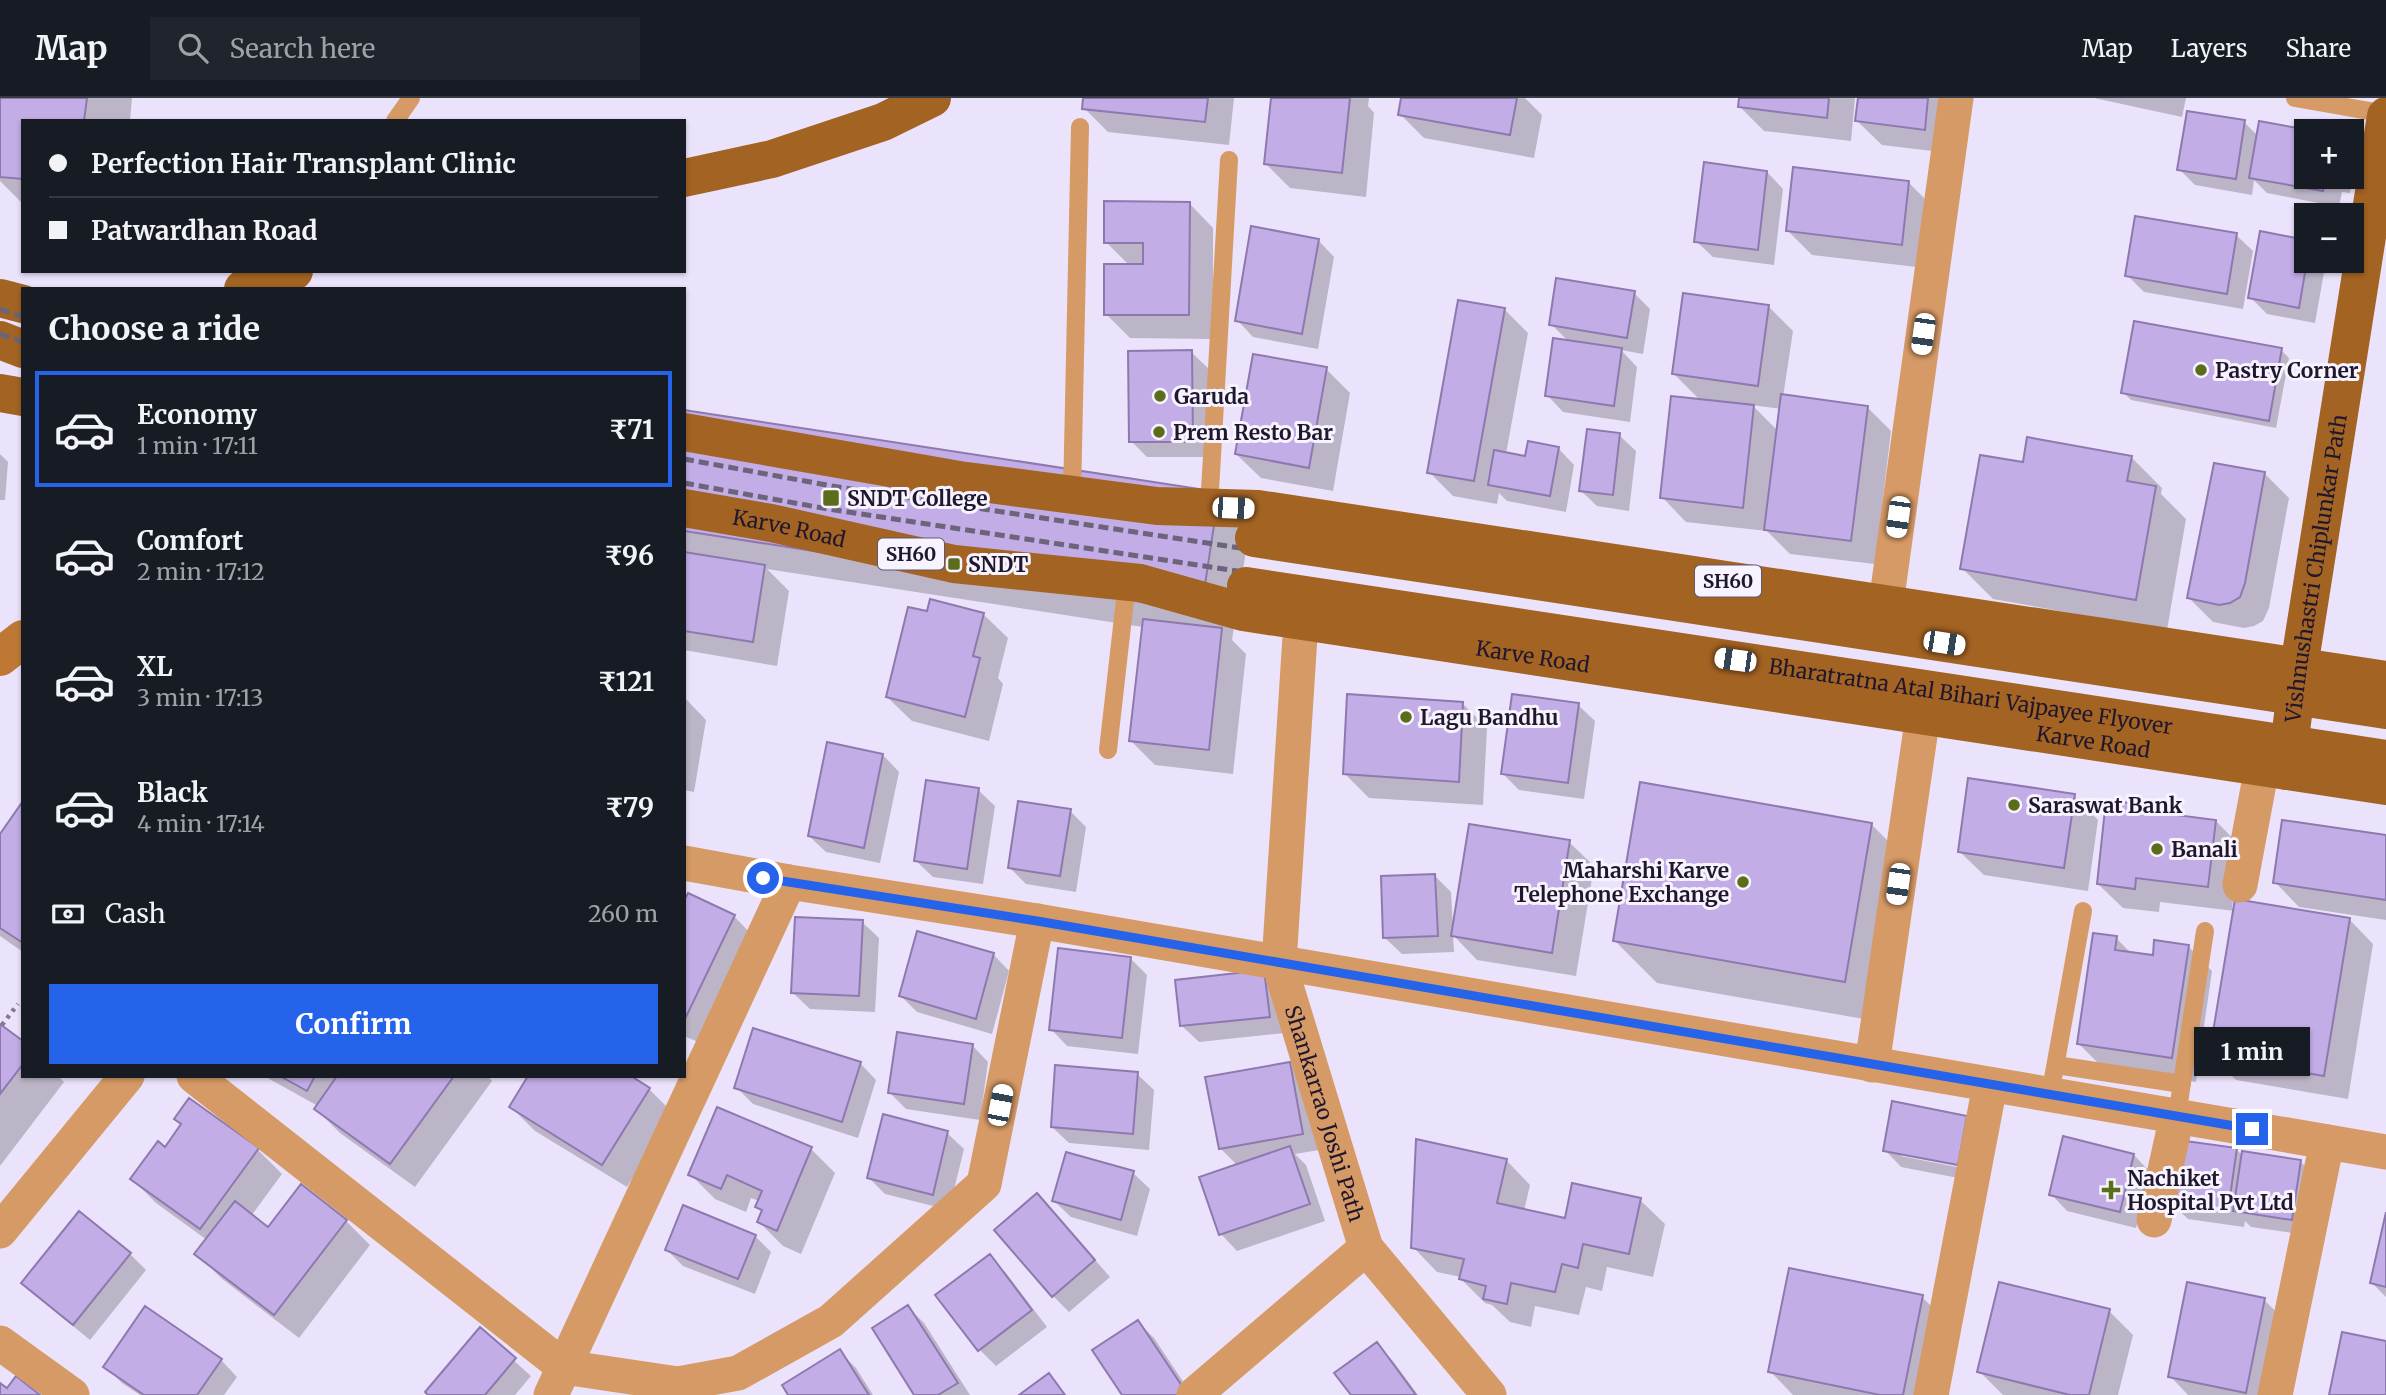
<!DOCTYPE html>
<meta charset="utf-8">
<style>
:root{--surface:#171b24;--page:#20242c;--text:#f1f3f6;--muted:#9ea1a6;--line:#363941;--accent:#2563eb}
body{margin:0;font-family:Merriweather,serif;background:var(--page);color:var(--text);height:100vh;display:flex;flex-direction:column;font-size:26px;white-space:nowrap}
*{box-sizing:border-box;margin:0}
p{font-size:23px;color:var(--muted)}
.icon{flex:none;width:38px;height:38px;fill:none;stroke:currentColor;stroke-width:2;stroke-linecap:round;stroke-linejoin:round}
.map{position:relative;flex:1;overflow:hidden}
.sheet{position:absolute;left:21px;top:189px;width:665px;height:791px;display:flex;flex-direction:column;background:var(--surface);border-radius:0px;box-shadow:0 2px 5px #0004}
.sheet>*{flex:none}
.guide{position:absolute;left:21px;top:21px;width:665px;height:154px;border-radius:0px;box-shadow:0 2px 5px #0004;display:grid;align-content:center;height:154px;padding:0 28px;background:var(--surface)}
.fabs{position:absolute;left:2294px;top:21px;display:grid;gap:14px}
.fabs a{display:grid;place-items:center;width:70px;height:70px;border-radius:0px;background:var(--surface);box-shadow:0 2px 5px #0004;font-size:35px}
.end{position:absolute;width:32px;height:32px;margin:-16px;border:9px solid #2563eb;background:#fff;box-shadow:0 0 0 4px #fff}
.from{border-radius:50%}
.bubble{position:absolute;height:49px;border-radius:0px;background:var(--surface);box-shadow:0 2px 5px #0004;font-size:23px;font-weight:700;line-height:49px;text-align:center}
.car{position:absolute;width:21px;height:42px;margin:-21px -10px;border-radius:9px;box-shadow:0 0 5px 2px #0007;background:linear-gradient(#fff 24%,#345 0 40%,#fff 0 76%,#345 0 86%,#fff 0)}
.guide b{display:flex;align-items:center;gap:24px;height:66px;font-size:26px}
.guide b+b{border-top:2px solid var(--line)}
.guide i{width:18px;height:18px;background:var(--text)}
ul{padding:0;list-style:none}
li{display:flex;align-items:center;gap:21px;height:116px;margin:0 14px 10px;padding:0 14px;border:4px solid transparent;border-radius:0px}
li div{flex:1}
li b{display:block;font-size:26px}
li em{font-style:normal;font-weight:700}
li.on{border-color:var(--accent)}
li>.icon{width:63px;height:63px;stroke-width:1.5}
h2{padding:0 28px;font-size:32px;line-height:84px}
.pay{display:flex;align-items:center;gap:18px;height:77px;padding:0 28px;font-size:26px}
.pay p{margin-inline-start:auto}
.button{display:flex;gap:14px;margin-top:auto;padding:14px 28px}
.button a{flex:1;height:80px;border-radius:0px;background:var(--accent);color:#fff;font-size:28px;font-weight:700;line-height:80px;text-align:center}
header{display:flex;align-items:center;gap:42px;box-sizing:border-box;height:98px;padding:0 35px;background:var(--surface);border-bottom:2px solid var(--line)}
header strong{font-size:33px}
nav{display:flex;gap:38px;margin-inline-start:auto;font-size:24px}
.search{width:490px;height:63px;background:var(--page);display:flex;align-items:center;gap:18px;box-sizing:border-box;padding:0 24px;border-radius:0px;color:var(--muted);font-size:26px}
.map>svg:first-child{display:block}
</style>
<header>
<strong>Map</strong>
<div class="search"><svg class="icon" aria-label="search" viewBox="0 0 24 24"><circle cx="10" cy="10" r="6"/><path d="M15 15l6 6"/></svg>Search here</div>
<nav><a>Map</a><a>Layers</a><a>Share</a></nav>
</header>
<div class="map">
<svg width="2386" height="1297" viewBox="0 0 2386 1297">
<rect width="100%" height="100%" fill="#ebe3fb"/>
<path fill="#0003" fill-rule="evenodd" d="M2,0H132L130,23H23V106L0,83Z
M1084,0H1234L1229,47L1108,34L1084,10Z
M1273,0H1369L1368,8L1374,15L1366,99L1290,90L1266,66Z
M1403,0H1525L1542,17L1534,60L1424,40L1400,16Z
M1741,0H1855L1851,43L1764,33L1740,9Z
M1859,0H1955L1949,55L1882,47L1857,23Z
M2094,0H2186L2182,19Z
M2244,24L2258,38L2260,25L2306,34V79H2352V51L2357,56L2350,95L2342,94L2339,109L2267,95L2254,82L2252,97L2195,87L2179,71Z
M1767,74L1783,91L1774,167L1713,159L1696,143Z
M1908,84L1933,109L1926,170L1812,157L1788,133Z
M1189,105L1213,130V241L1130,240L1106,216L1130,168L1106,144Z
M2261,135L2306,144V163H2326L2315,225L2267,216L2250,199Z
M2236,137L2253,153L2243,211L2144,194L2127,177Z
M1318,142L1334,159L1318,251L1253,239L1237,222Z
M1634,195L1650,211L1643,256L1621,252L1637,269L1630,324L1563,314L1547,297L1569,244L1551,226Z
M1768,208L1793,233L1783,299L1867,309L1891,333L1875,466L1790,456L1767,433L1686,424L1662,399L1701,303L1673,275ZM1752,307L1781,311L1778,333Z
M1504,211L1528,235L1506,356L1526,360L1558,350L1574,367L1566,414L1507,403L1499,395L1497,406L1453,398L1429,374Z
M2281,252L2289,260L2276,330L2131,302L2123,294Z
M1191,254L1208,270V359H1147L1131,343Z
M1326,271L1350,295L1333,393L1261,380L1236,356Z
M684,313L1250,427L1232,542L1246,556L1233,676L1155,667L1131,643L1143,529L767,471L789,493L777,568L684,552Z
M1619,337L1636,353L1629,413L1597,408L1580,392Z
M0,356L8,364L5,402H0Z
M2131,359L2162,390L2161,396L2186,421L2167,532L1993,501L1962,470L2024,366Z
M2216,367L2265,376L2289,400L2269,510L2263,523L2254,528L2244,530L2213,524L2189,500Z
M928,515L983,516L1008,540L998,580L1003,586L989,643L912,623L887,599Z
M684,599L706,622L694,694L684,692Z
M1463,606L1487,630L1483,707L1369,700L1345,676Z
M1578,607L1595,623L1584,701L1519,692L1503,676Z
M883,657L899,674L880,765L826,754L809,738Z
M978,692L995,708L983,786L933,779L916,763Z
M2074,698L2098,722L2088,793L1984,777L1959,753Z
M23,706V854L0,838V739Z
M2145,709L2152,716L2216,723L2240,748L2232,810L2349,821L2373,846L2348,1001L2236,982L2211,958L2235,813L2160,804L2159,814L2123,810L2098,786Z
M1070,713L1086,729L1076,794L1026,786L1010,770Z
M1872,727L1914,769L1887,925L1657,885L1615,843Z
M2386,739V822L2299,809L2275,784Z
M1569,744L1594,768L1576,878L1477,862L1453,837L1454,854L1402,856L1385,840L1435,778L1451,794L1453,830Z
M684,808L734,818L750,835L698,944L684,938Z
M862,824L879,840L875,914L810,911L793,895Z
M2116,840L2132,856L2154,859L2188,848L2212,873L2196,984L2103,970L2079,946Z
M993,856L1009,873L992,936L917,914L901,898Z
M1130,860L1147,877L1138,956L1067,948L1051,931Z
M1264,874L1285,935L1199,944L1182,928Z
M0,928L23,945V978H58L64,984L0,1068Z
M972,947L988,964L980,1022L906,1011L890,995Z
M860,965L876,982L858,1040L753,1006L736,989Z
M1289,965L1306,982L1319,1052L1295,1056L1306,1067L1325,1123L1237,1153L1221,1136L1238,1068L1220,1050Z
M1137,976L1154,992L1149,1052L1069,1045L1052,1029Z
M264,978H488L492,983L415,1089L340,1035L316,1011L318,1008Z
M649,991L673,1015L627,1089L535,1033L511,1009Z
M1893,1005L1966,1019L1983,1036L1974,1083L1901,1069L1885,1052ZM1901,1055L1967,1067V1071L1901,1058Z
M947,1035L964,1051L949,1112L885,1096L869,1080Z
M811,1051L835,1075L801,1156L783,1148L759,1124L763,1114L757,1109L759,1103L751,1100L746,1114L715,1101L690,1076Z
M2236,1051L2243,1058L2300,1063L2316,1080L2308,1137L2251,1129L2245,1123L2244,1129L2188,1121L2171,1105Z
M258,1052L282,1076L251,1118L269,1131L346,1123L370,1147L299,1240L221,1180L197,1156L207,1142L156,1105L132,1081Z
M2134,1057L2150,1074L2136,1130L2067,1113L2051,1096Z
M1506,1062L1530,1087L1524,1113L1566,1122L1640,1102L1665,1126L1653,1179L1607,1169L1602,1193L1586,1189L1579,1217L1535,1208L1531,1229L1510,1224L1492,1207L1485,1205L1461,1181V1179L1437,1174L1413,1149Z
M1133,1075L1150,1091L1137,1138L1071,1119L1054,1103Z
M1053,1114L1110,1179L1069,1214L1053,1198Z
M2386,1121V1199L2372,1185Z
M755,1138L771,1154L755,1196L683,1168L667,1152Z
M130,1156L146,1172L90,1242L40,1201L24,1185Z
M989,1159L1006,1175L1047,1229L996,1268L980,1252L938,1197Z
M1922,1199L1946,1223L1931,1297H1793L1770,1273Z
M2264,1202L2289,1226L2275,1297H2188L2170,1278Z
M908,1209L924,1225L970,1297H916Z
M2109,1213L2133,1237L2118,1297H2003L1979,1273Z
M1138,1224L1154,1240L1192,1297H1124Z
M480,1232L531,1278L515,1297H430Z
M1377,1247L1393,1263L1418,1297H1353Z
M840,1254L856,1270L873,1297H790Z
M221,1262L237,1279L224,1297H140L122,1285L105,1268Z"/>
<path fill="#c2ade7" stroke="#8e79af" stroke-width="2" d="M0,0H87L84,23H23V81L0,79Z
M1083,0H1208L1205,24L1082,11Z
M1271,0H1350L1342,75L1264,66Z
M1401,0H1517L1510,37L1398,17Z
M1739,0H1829L1827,20L1738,9Z
M1858,0H1928L1925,32L1855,23Z
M2187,13L2245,22L2236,81L2177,72Z
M2259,23L2314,33H2306V79H2326L2323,93L2249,80Z
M1704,64L1767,73L1758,152L1694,144Z
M1793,69L1909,83L1902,147L1786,133Z
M1104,103L1190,104L1189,217H1104V166H1143V145H1104Z
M2135,118L2237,135L2227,196L2125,178Z
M1251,128L1319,141L1302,236L1235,223Z
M2260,133L2306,142L2307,163L2299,210L2248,200Z
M1556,180L1635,193L1627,240L1549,227Z
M1683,195L1769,207L1758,288L1672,276Z
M1458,202L1505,210L1474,383L1427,375Z
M2134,223L2282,250L2269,323L2121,295Z
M1553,240L1622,250L1614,308L1545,298Z
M1192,252L1193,344H1129L1128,253Z
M1253,256L1327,269L1309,370L1235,356Z
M1781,296L1868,308L1851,443L1764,432Z
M1671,298L1754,307L1743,410L1660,400Z
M684,312L1219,394L1201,513L684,433Z
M1587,331L1620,335L1613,397L1579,393Z
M2027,339L2132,358L2127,383L2156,388L2136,502L1960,471L1980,357L2023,364Z
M1528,343L1559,349L1550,398L1488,387L1494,352L1525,358Z
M2214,365L2265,374L2245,485L2240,499L2230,505L2219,507L2187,500Z
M684,454L765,467L753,544L684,533Z
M930,501L984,515L973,558L980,560L965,619L886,599L908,509L927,513Z
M1143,521L1222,530L1209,652L1129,643Z
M1347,596L1463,604L1459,684L1343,676Z
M1512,596L1579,605L1568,685L1501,676Z
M827,644L883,656L864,750L808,738Z
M1968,680L2075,696L2064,770L1958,754Z
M926,682L979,690L967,771L914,763Z
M1640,684L1872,725L1845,884L1613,843Z
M2106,702L2146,707L2145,713L2216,722L2208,789L2136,780L2135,791L2097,786Z
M23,703V845L0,830V736Z
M1018,703L1071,711L1060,778L1008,770Z
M2282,722L2386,737V802L2273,785Z
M1469,726L1570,742L1552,855L1451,838Z
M1435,776L1438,838L1383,840L1381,778Z
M688,795L735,817L684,923V803Z
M2235,801L2350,820L2324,978L2209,958Z
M795,819L863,822L859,898L791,895Z
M917,833L994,855L976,921L899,898Z
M2093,835L2117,838L2115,852L2153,857L2154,842L2189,847L2172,960L2077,946Z
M1058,850L1131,859L1122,940L1049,932Z
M1264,872L1270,919L1180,928L1175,882Z
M0,926L23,943V966L0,996Z
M753,930L861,964L842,1024L734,990Z
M897,934L973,946L964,1006L888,995Z
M1290,964L1303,1036L1219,1051L1205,979Z
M1055,967L1138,974L1133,1036L1051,1029Z
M280,978H315L307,993Z
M337,978H454L390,1066L314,1011Z
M528,978H631L650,990L602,1067L509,1009Z
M189,1000L259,1050L200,1131L130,1081L158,1043L165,1049L181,1026L174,1021Z
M1892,1003L1967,1018L1958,1067L1883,1053Z
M717,1009L812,1049L777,1133L757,1124L762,1112L755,1109L762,1093L727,1077L721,1091L688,1077Z
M883,1016L948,1033L933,1097L867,1080Z
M2063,1038L2134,1056L2120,1114L2049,1097Z
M1416,1041L1507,1061L1497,1105L1565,1120L1572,1085L1641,1100L1629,1156L1583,1146L1578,1170L1562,1166L1555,1194L1511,1185L1507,1206L1483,1201L1486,1188L1459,1181L1464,1161L1411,1150Z
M2178,1042L2237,1050L2228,1113L2170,1106Z
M1290,1048L1310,1106L1219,1137L1199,1079Z
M2242,1053L2301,1062L2292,1122L2233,1113Z
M1066,1054L1134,1073L1121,1122L1052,1103Z
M301,1086L347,1122L274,1217L194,1156L235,1103L268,1129Z
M1037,1095L1095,1162L1052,1199L994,1132Z
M683,1107L756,1137L738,1181L665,1152Z
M79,1113L131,1155L73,1227L21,1185Z
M2386,1114V1189L2370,1185Z
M990,1156L1032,1212L978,1253L935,1197Z
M1789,1170L1923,1197L1903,1297H1880L1768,1274Z
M1999,1184L2110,1211L2089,1297H2070L1977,1274Z
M2187,1184L2265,1200L2246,1295L2168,1279Z
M908,1207L958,1285L938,1297H914L872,1230Z
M145,1208L222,1261L197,1297H144L103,1269Z
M1138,1222L1188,1297H1122L1092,1252Z
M480,1229L516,1260L485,1297H428L425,1294Z
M2342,1234L2386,1243V1297H2329Z
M1377,1244L1416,1297H1351L1334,1275Z
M840,1251L869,1297H788L782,1287Z
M1049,1275L1065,1297H1019Z
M16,1278L40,1297H0V1285L7,1290Z"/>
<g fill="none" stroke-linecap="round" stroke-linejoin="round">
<path stroke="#837a91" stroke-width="4.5" stroke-dasharray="3.5 5" stroke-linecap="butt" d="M2,927L18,906"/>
<path stroke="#d69a66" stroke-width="18" d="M2295,0L2386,16
M395,23L411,0
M1072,397L1080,29
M1209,410L1229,62
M1108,652L1127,484
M2056,967L2182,986
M2050,997L2083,813
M2177,1018L2205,833"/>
<g stroke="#d69a66" stroke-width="35">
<path d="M1886,506L1956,0"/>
<path id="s1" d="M1301,523L1279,865L1366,1150L1489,1297"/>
<path d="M684,765L789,784L1037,823L2386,1054"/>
<path d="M2240,787L2262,669"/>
<path d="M1872,967L1923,617"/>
<path d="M194,978L564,1269L678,1286L738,1275L831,1223L984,1086L1037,823"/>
<path d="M2154,1122L2177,1018"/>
<path d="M0,1133L127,978"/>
<path d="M0,1245L72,1297"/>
<path d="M551,1297L789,784"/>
<path d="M1194,1297L1366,1150"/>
<path d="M1931,1297L1990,987"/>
<path d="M2275,1297L2327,1044"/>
</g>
<path stroke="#be7834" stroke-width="38" d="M0,559L23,541"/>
<g stroke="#a36323" stroke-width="38">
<path d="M684,80L772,61L883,24L932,0"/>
<path d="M243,191L294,173"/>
<path d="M0,200L23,206"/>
<path d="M0,242L23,251"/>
<path d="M0,295L23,299"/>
<path d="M684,334L959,382L1157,408L1258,411L2386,582"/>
<path id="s2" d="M684,410L771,425L954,466L1140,485L1243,514L2386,688"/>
<path id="s3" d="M2286,673L2299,569L2386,18"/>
</g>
<path stroke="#6c647a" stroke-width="5" stroke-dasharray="10 5" stroke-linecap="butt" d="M0,211L23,219
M0,236L23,244
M684,361L832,388L2386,624
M684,385L828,411L2386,647"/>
<g stroke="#a36323" stroke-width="38">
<path d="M1254,440L2386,612"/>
<path id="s4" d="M1246,488L2386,661"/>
</g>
</g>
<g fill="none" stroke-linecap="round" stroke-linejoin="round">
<path stroke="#2563eb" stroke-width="9" d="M763,780L1037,823L2252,1031"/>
</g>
<g fill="#5b6d1a" stroke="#f7f3ff" stroke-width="2.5">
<circle cx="2201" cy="272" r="7"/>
<circle cx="1160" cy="298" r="7"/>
<circle cx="1159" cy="334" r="7"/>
<rect x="822" y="391" width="18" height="18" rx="3.5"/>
<rect x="947" y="459" width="14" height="14" rx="3.5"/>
<circle cx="1406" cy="619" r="7"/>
<circle cx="2014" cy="707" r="7"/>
<circle cx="2157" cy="751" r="7"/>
<circle cx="1743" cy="784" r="7"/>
<path d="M2107.5 1081.5h7v7h7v7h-7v7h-7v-7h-7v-7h7z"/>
</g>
<g text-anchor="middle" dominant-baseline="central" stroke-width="6" stroke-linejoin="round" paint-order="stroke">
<g fill="#f7f3ff" stroke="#60596c" stroke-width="2">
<rect x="878" y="440.5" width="66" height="31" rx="5"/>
<rect x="1695" y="467.5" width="66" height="31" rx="5"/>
</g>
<g font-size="19" font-weight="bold" fill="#20172d">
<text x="911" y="456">SH60</text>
<text x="1728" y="483">SH60</text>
</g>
<g font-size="21" font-weight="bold" fill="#20172d" stroke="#f7f3ff" text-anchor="start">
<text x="2215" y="272">Pastry Corner</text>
<text x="1174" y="298">Garuda</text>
<text x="1173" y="334">Prem Resto Bar</text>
<text x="847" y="400">SNDT College</text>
<text x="968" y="466">SNDT</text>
<text x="1420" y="619">Lagu Bandhu</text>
<text x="2028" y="707">Saraswat Bank</text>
<text x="2171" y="751">Banali</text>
<text x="1729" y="772" text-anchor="end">Maharshi Karve<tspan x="1729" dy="24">Telephone Exchange</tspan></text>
<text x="2127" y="1080">Nachiket<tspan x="2127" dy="24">Hospital Pvt Ltd</tspan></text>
</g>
<g font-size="21" fill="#20172d" stroke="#f7f3ff">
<text stroke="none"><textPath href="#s2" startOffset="107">Karve Road</textPath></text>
<text stroke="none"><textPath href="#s3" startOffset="205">Vishnushastri Chiplunkar Path</textPath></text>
<text stroke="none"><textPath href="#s2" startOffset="863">Karve Road</textPath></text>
<text stroke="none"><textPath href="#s4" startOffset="733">Bharatratna Atal Bihari Vajpayee Flyover</textPath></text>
<text stroke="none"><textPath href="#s2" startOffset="1430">Karve Road</textPath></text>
<text stroke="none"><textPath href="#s1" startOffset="500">Shankarrao Joshi Path</textPath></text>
</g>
</g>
</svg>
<div class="fabs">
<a>+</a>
<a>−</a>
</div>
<i class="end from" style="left:763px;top:780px"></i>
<i class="end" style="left:2252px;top:1031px"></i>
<div class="bubble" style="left:2194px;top:929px;width:116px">1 min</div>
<i class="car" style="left:1923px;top:236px;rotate:188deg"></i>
<i class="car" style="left:1233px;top:410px;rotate:92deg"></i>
<i class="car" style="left:1898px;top:419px;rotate:188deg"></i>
<i class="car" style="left:1944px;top:545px;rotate:99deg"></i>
<i class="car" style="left:1735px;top:562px;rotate:278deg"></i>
<i class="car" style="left:1898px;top:786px;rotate:188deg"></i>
<i class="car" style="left:1000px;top:1007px;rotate:11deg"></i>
<div class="guide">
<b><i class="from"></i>Perfection Hair Transplant Clinic</b>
<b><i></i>Patwardhan Road</b>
</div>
<section class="sheet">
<h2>Choose a ride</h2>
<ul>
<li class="on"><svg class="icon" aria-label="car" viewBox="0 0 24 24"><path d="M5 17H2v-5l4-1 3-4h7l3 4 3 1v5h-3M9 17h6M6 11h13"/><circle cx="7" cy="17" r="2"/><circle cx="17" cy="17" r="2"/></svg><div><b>Economy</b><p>1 min · 17:11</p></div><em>₹71</em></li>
<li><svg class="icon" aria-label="car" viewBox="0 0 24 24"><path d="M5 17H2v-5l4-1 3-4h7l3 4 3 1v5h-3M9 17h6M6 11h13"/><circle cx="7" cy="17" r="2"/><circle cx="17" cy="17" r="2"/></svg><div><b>Comfort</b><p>2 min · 17:12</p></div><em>₹96</em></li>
<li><svg class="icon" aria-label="car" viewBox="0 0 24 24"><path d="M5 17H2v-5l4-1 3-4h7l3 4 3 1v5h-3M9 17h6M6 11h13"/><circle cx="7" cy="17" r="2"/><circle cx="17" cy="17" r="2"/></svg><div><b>XL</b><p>3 min · 17:13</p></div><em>₹121</em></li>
<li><svg class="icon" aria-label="car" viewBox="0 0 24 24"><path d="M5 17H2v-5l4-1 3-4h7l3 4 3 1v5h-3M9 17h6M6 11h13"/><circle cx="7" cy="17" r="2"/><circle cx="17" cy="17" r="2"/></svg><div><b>Black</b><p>4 min · 17:14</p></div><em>₹79</em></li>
</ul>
<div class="pay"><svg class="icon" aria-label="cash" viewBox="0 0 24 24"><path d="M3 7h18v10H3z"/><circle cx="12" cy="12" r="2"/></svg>Cash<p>260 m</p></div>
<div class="button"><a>Confirm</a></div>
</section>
</div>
